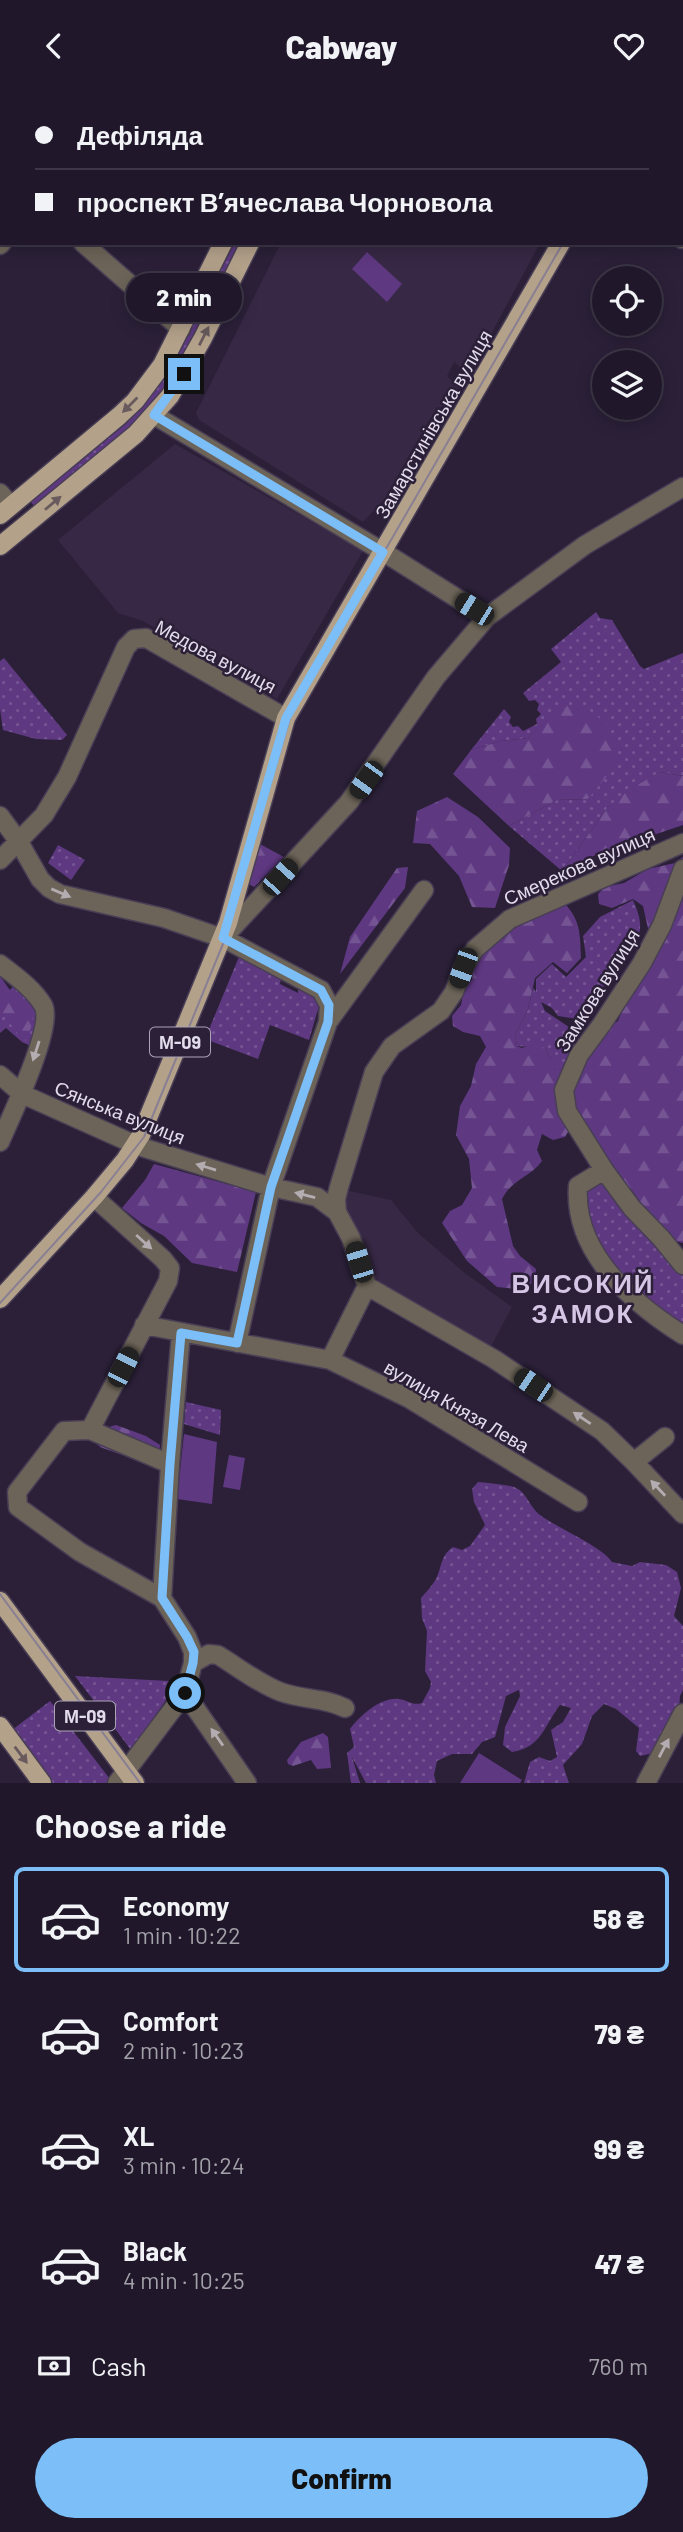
<!DOCTYPE html>
<meta charset="utf-8">
<style>
:root{--surface:#20182a;--page:#2d2536;--text:#f1f3f6;--muted:#a2a0a8;--line:#3d3747;--accent:#7bbef8}
body{margin:0;font-family:Barlow,sans-serif;background:var(--page);color:var(--text);height:100vh;display:flex;flex-direction:column;font-size:26px;white-space:nowrap}
*{box-sizing:border-box;margin:0}
p{font-size:23px;color:var(--muted)}
.icon{flex:none;width:38px;height:38px;fill:none;stroke:currentColor;stroke-width:2;stroke-linecap:round;stroke-linejoin:round}
.map{position:relative;height:1692px;overflow:hidden}
.drawer{display:flex;flex-direction:column;background:var(--surface);flex:1}
.drawer>*{flex:none}
.guide{position:absolute;left:0px;top:0px;width:684px;height:154px;box-shadow:0 4px 18px #0003,0 0 0 2px var(--line);display:grid;align-content:center;height:154px;padding:0 35px;background:var(--surface)}
.fabs{position:absolute;left:592px;top:175px;display:grid;gap:14px}
.fabs a{display:grid;place-items:center;width:70px;height:70px;border-radius:50%;background:var(--surface);box-shadow:0 4px 18px #0003,0 0 0 2px var(--line);font-size:35px}
.end{position:absolute;width:32px;height:32px;margin:-16px;border:9px solid #7bbef8;background:#111;box-shadow:0 0 0 4px #111}
.from{border-radius:50%}
.bubble{position:absolute;height:49px;border-radius:24px;background:var(--surface);box-shadow:0 4px 18px #0003,0 0 0 2px var(--line);font-size:23px;font-weight:800;line-height:49px;text-align:center}
.car{position:absolute;width:21px;height:42px;margin:-21px -10px;border-radius:9px;box-shadow:0 0 5px 2px #0007;background:linear-gradient(#222 24%,#8ab4d8 0 40%,#222 0 76%,#8ab4d8 0 86%,#222 0)}
.guide b{display:flex;align-items:center;gap:24px;height:66px;font-size:26px}
.guide b+b{border-top:2px solid var(--line)}
.guide i{width:18px;height:18px;background:var(--text)}
ul{padding:0;list-style:none}
li{display:flex;align-items:center;gap:21px;height:105px;margin:0 14px 10px;padding:0 21px;border:4px solid transparent;border-radius:10px}
li div{flex:1}
li b{display:block;font-size:26px}
li em{font-style:normal;font-weight:800}
li.current{border-color:var(--accent)}
li>.icon{width:63px;height:63px;stroke-width:1.5}
h2{padding:0 35px;font-size:32px;line-height:84px}
.pay{display:flex;align-items:center;gap:18px;height:77px;padding:0 35px;font-size:26px}
.pay p{margin-inline-start:auto}
.button{display:flex;gap:14px;margin-top:auto;padding:14px 35px}
.button a{flex:1;height:80px;border-radius:42px;background:var(--accent);color:#111;font-size:28px;font-weight:800;line-height:80px;text-align:center}
header{display:flex;justify-content:space-between;align-items:center;height:91px;padding:0 35px;background:var(--surface);font-size:32px;font-weight:800}
.map>svg:first-child{display:block}
</style>
<header><svg class="icon" aria-label="back" viewBox="0 0 24 24"><path d="M15 5l-7 7 7 7"/></svg>Cabway<svg class="icon" aria-label="heart" viewBox="0 0 24 24"><path d="M12 20l-8-8c-3-5 5-10 8-4 3-6 11-1 8 4z"/></svg></header>
<div class="map">
<svg width="683" height="1692" viewBox="0 0 683 1692">
<defs>
<pattern id="green-dots" width="8" height="8" patternUnits="userSpaceOnUse" patternTransform="scale(1.75)"><rect width="8" height="8" fill="#5e3881"/><path d="M2 2h.1M6 6h.1" fill="none" stroke="#755493" stroke-width="1.8" stroke-linecap="round"/></pattern>
<pattern id="forest-firs" width="22" height="20" patternUnits="userSpaceOnUse" patternTransform="scale(1.75)"><rect width="22" height="20" fill="#5e3881"/><path d="M5 1l3.5 6h-7zM16 11l3.5 6h-7z" fill="#755493"/></pattern>
</defs>
<rect width="100%" height="100%" fill="#2b2038"/>
<path fill="#372845" d="M281,152H540L469,284L454,271L447,285L459,297L429,329L384,409L363,431L199,329L196,322Z
M175,353L363,460L277,608L143,530L118,522L58,449Z
M345,1099L391,1109L418,1142L466,1183L512,1216L488,1261L370,1186L342,1120Z"/>
<path fill="url(#green-dots)" d="M235,152H241L177,280L163,300L131,336L34,415L31,411L127,332L158,296Z
M596,521L600,527L612,529L640,575L644,578L683,562V685L660,681L608,716L562,780L509,735L557,709L589,708L559,618L528,647L501,650L471,659L504,618L511,626L509,631L513,636L518,635L523,640L537,633L536,628L541,623L537,619L539,613L535,609L529,610L523,602L561,571L551,558Z
M4,567L67,644L62,649L36,648L3,639L0,618V570Z
M58,754L85,769L71,789L48,772Z
M633,809C642,830 643,838 633,859L618,864L613,869L606,891L595,911L578,928L558,925L552,917L541,911L545,920L575,940L577,955L566,968L561,980L553,973L545,957L517,955L515,944L528,918L533,897L536,901V888L552,873L566,886L586,866L583,845L600,826Z
M241,861L282,882L280,893L298,902L300,892L321,908L309,949L270,934L258,968L205,948Z
M16,893L42,913L31,955L22,951L6,937L0,942V908Z
M600,1087L683,1181V1236L651,1217L598,1164L580,1101Z
M186,1311L221,1319L220,1344L184,1333Z
M478,1391C489,1392 500,1393 510,1395C527,1398 528,1415 540,1424C556,1436 604,1457 612,1471L632,1475L640,1471L666,1474L677,1481L681,1497L674,1525L683,1535V1599L680,1605L679,1619L653,1662L640,1665L636,1660L639,1637L616,1618L604,1613L592,1625L582,1653L563,1674L569,1692H524L530,1671L539,1666L550,1670L557,1666L551,1639L563,1631L571,1617L560,1614C543,1636 542,1656 512,1661L503,1654L505,1636L520,1605L519,1599L506,1605L495,1646L482,1651L472,1663H452L437,1670L434,1684L436,1692H366L352,1666L360,1692H351L347,1662L354,1656L350,1638C360,1625 380,1606 399,1608C408,1609 412,1615 422,1612L430,1597L431,1591L425,1580L427,1540L422,1527L421,1507C426,1501 432,1495 436,1488C442,1476 440,1465 453,1456L462,1459L470,1455L485,1434L474,1411L472,1398Z
M75,1585L169,1590L175,1596L131,1659Z
M50,1610L113,1692H52L12,1639Z"/>
<path fill="url(#forest-firs)" d="M580,612L607,633L620,669L588,708L557,709L509,735L453,683L471,659L501,650L528,647L559,617Z
M660,681L683,685V734L600,762L562,780L608,716L629,699Z
M447,706L478,726L510,757L509,774L495,817L472,816L459,785L430,753L413,752L417,720Z
M258,752L284,766L254,796L247,792Z
M683,766V1152C658,1147 648,1122 634,1102C629,1095 621,1090 615,1082C602,1063 596,1043 572,1034L565,1046L553,1049L542,1043L537,1059L542,1070C530,1087 513,1087 502,1108L513,1155L520,1165L536,1178L535,1188L526,1199L497,1196L467,1170L442,1132L450,1120L462,1114L472,1097L469,1068L456,1044L460,1015L471,995L476,973L486,956L480,945L463,941L453,935L452,925L461,914L464,900L472,888L473,872L496,840L559,806C580,828 580,837 581,867L567,882L553,871L535,887L528,918L515,944L517,955L522,957L532,953L545,957C552,971 556,979 572,982L605,938L618,930L651,851L643,815L633,808L612,817L599,813L598,803L605,796L624,792L648,778L675,772Z
M408,776L405,797L340,883L350,846L397,777Z
M0,885L14,905L31,914L33,932L24,952L0,918Z
M154,1073L256,1101L237,1181L192,1172L164,1145L141,1132L122,1117L145,1089Z
M116,1334L146,1345L160,1354L158,1377L100,1356L95,1351C100,1342 105,1336 116,1334Z
M323,1642L328,1646L331,1677L317,1678L311,1669L293,1675L288,1673L287,1669L301,1651Z"/>
<path fill="#5e3881" d="M367,161L402,193L387,211L352,178Z
M184,1343L217,1351L212,1413L177,1408Z
M229,1364L245,1367L240,1399L223,1396Z
M479,1662L522,1689L520,1692H460Z"/>
<g fill="none" stroke-linecap="round" stroke-linejoin="round">
<g stroke="#483e55" stroke-width="21">
<path id="minor" d="M106,0L108,2
M484,0L485,2
M666,0L667,2
M180,2L182,0
M682,148H683
M83,152L181,238
M0,154L2,152
M154,324L385,462L487,526
M0,402L11,415
M0,725L19,751L40,788L49,797L60,803L164,827L225,848L321,899L329,914L328,931L271,1096L237,1252
M0,769L44,724L67,686L126,556L134,548L146,547L286,627
M683,778L662,834L642,872L602,933L579,964L564,999L567,1020L604,1079L632,1117L661,1147L683,1174
M223,847L349,711L436,586L487,526L585,454L683,396
M0,873C15,885 33,897 43,914C55,934 10,1028 0,1051
M328,931L424,799
M0,984L22,1003L138,1055L271,1096L317,1106L337,1121L351,1147L367,1195L330,1269
M604,1079L578,1095C573,1161 631,1211 683,1244
M337,1121L336,1108L339,1096L374,981L392,955L441,920L454,901L463,877L475,858L510,828L683,752
M367,1195L494,1268L602,1340L634,1371L683,1423
M144,1234L330,1269L410,1308L578,1411
M90,1339L168,1190L170,1177L163,1168L94,1106
M634,1371L665,1346
M162,1507L170,1373L181,1242
M193,1572L209,1563L218,1564C238,1576 259,1593 281,1601C303,1609 323,1606 345,1617
M185,1602L247,1692
M117,1692L185,1602L193,1572V1561L187,1546L162,1507L80,1461L18,1416L17,1401L64,1340L90,1339L170,1373
M646,1692L683,1622"/>
</g>
<g stroke="#483e55" stroke-width="21">
<path id="major" d="M253,0L255,2
M317,2L320,0
M682,35H683
M0,424L119,325L135,310L162,274L223,152
M0,455L136,343L170,305L203,247L250,152
M0,1208L94,1106L125,1069L141,1044L228,832L286,627L561,152
M0,1510L135,1692
M0,1635L42,1692"/>
</g>
<use href="#minor" stroke="#6c6458" stroke-width="18"/>
<use href="#major" stroke="#b3a18a" stroke-width="18"/>
<path stroke="#887f93" stroke-width="2" d="M682,38L683,37
M0,1212L101,1101L144,1046L225,848L292,620L563,152
M0,1503L140,1692"/>
<g stroke="#887f93" stroke-width="7">
<path id="rail" d="M617,0L618,2
M682,74H683
M682,86L683,87"/>
</g>
<use href="#rail" stroke="#2b2038" stroke-width="4.5" stroke-dasharray="13" stroke-linecap="butt"/>
</g>
<defs><path id="oneway-solid" d="M-6-.8H1V-3.2L6.5 0L1 3.2V.8H-6Z" transform="scale(1.75)"/></defs>
<g fill="#685a5d">
<use href="#oneway-solid" transform="translate(204 245) rotate(-63)"/>
<use href="#oneway-solid" transform="translate(130 314) rotate(135)"/>
<use href="#oneway-solid" transform="translate(53 412) rotate(-40)"/>
<use href="#oneway-solid" transform="translate(21 1664) rotate(53)"/>
</g>
<g fill="#b3acb1">
<use href="#oneway-solid" transform="translate(61 802) rotate(23)"/>
<use href="#oneway-solid" transform="translate(36 960) rotate(108)"/>
<use href="#oneway-solid" transform="translate(206 1076) rotate(-163)"/>
<use href="#oneway-solid" transform="translate(305 1104) rotate(-166)"/>
<use href="#oneway-solid" transform="translate(144 1151) rotate(42)"/>
<use href="#oneway-solid" transform="translate(582 1327) rotate(-146)"/>
<use href="#oneway-solid" transform="translate(658 1397) rotate(-133)"/>
<use href="#oneway-solid" transform="translate(217 1646) rotate(-125)"/>
<use href="#oneway-solid" transform="translate(664 1657) rotate(-62)"/>
</g>
<g fill="none" stroke-linecap="round" stroke-linejoin="round">
<path stroke="#7bbef8" stroke-width="9" d="M184,283L154,324L383,461L286,627L223,847L321,899L329,914L328,931L271,1096L237,1252L181,1242L170,1373L162,1507L187,1546L194,1561L193,1572L185,1602"/>
</g>
<g text-anchor="middle" dominant-baseline="central" stroke-width="5" stroke-linejoin="round" paint-order="stroke">
<g fill="#2b2038" stroke="#aca4b6" stroke-width="2">
<rect x="150" y="936.5" width="60" height="29" rx="5"/>
<rect x="55" y="1610.5" width="60" height="29" rx="5"/>
</g>
<g font-size="18" font-weight="bold" fill="#e3dcec">
<text x="180" y="951">М-09</text>
<text x="85" y="1625">М-09</text>
</g>
<g font-size="19" fill="#e3dcec" stroke="#2b2038">
<text transform="translate(433 333) rotate(-60)">Замарстинівська вулиця</text>
<text transform="translate(216 565) rotate(28)">Медова вулиця</text>
<text transform="translate(579 775) rotate(-24)">Смерекова вулиця</text>
<text transform="translate(597 899) rotate(-58)">Замкова вулиця</text>
<text transform="translate(120 1021) rotate(22)">Сянська вулиця</text>
<text transform="translate(457 1315) rotate(30)">вулиця Князя Лева</text>
</g>
<g font-size="26" font-weight="bold" letter-spacing="2" fill="#d5c6e6" stroke="#2b2038">
<text x="583" y="1191">ВИСОКИЙ<tspan x="583" dy="30">ЗАМОК</tspan></text>
</g>
</g>
</svg>
<div class="fabs">
<a><svg class="icon" aria-label="locate" viewBox="0 0 24 24"><circle cx="12" cy="12" r="6"/><path d="M12 2v4M12 18v4M2 12h4M18 12h4"/></svg></a>
<a><svg class="icon" aria-label="layers" viewBox="0 0 24 24"><path d="M12 4l9 5-9 5-9-5zM3 14l9 5 9-5"/></svg></a>
</div>
<i class="end from" style="left:185px;top:1602px"></i>
<i class="end" style="left:184px;top:283px"></i>
<div class="bubble" style="left:126px;top:182px;width:116px">2 min</div>
<i class="car" style="left:474px;top:518px;rotate:302deg"></i>
<i class="car" style="left:366px;top:689px;rotate:216deg"></i>
<i class="car" style="left:280px;top:786px;rotate:42deg"></i>
<i class="car" style="left:463px;top:877px;rotate:200deg"></i>
<i class="car" style="left:359px;top:1171px;rotate:343deg"></i>
<i class="car" style="left:123px;top:1276px;rotate:27deg"></i>
<i class="car" style="left:533px;top:1294px;rotate:304deg"></i>
<div class="guide">
<b><i class="from"></i>Дефіляда</b>
<b><i></i>проспект Вʼячеслава Чорновола</b>
</div>
</div>
<section class="drawer">
<h2>Choose a ride</h2>
<ul>
<li class="current"><svg class="icon" aria-label="car" viewBox="0 0 24 24"><path d="M5 17H2v-5l4-1 3-4h7l3 4 3 1v5h-3M9 17h6M6 11h13"/><circle cx="7" cy="17" r="2"/><circle cx="17" cy="17" r="2"/></svg><div><b>Economy</b><p>1 min · 10:22</p></div><em>58 ₴</em></li>
<li><svg class="icon" aria-label="car" viewBox="0 0 24 24"><path d="M5 17H2v-5l4-1 3-4h7l3 4 3 1v5h-3M9 17h6M6 11h13"/><circle cx="7" cy="17" r="2"/><circle cx="17" cy="17" r="2"/></svg><div><b>Comfort</b><p>2 min · 10:23</p></div><em>79 ₴</em></li>
<li><svg class="icon" aria-label="car" viewBox="0 0 24 24"><path d="M5 17H2v-5l4-1 3-4h7l3 4 3 1v5h-3M9 17h6M6 11h13"/><circle cx="7" cy="17" r="2"/><circle cx="17" cy="17" r="2"/></svg><div><b>XL</b><p>3 min · 10:24</p></div><em>99 ₴</em></li>
<li><svg class="icon" aria-label="car" viewBox="0 0 24 24"><path d="M5 17H2v-5l4-1 3-4h7l3 4 3 1v5h-3M9 17h6M6 11h13"/><circle cx="7" cy="17" r="2"/><circle cx="17" cy="17" r="2"/></svg><div><b>Black</b><p>4 min · 10:25</p></div><em>47 ₴</em></li>
</ul>
<div class="pay"><svg class="icon" aria-label="cash" viewBox="0 0 24 24"><path d="M3 7h18v10H3z"/><circle cx="12" cy="12" r="2"/></svg>Cash<p>760 m</p></div>
<div class="button"><a>Confirm</a></div>
</section>
